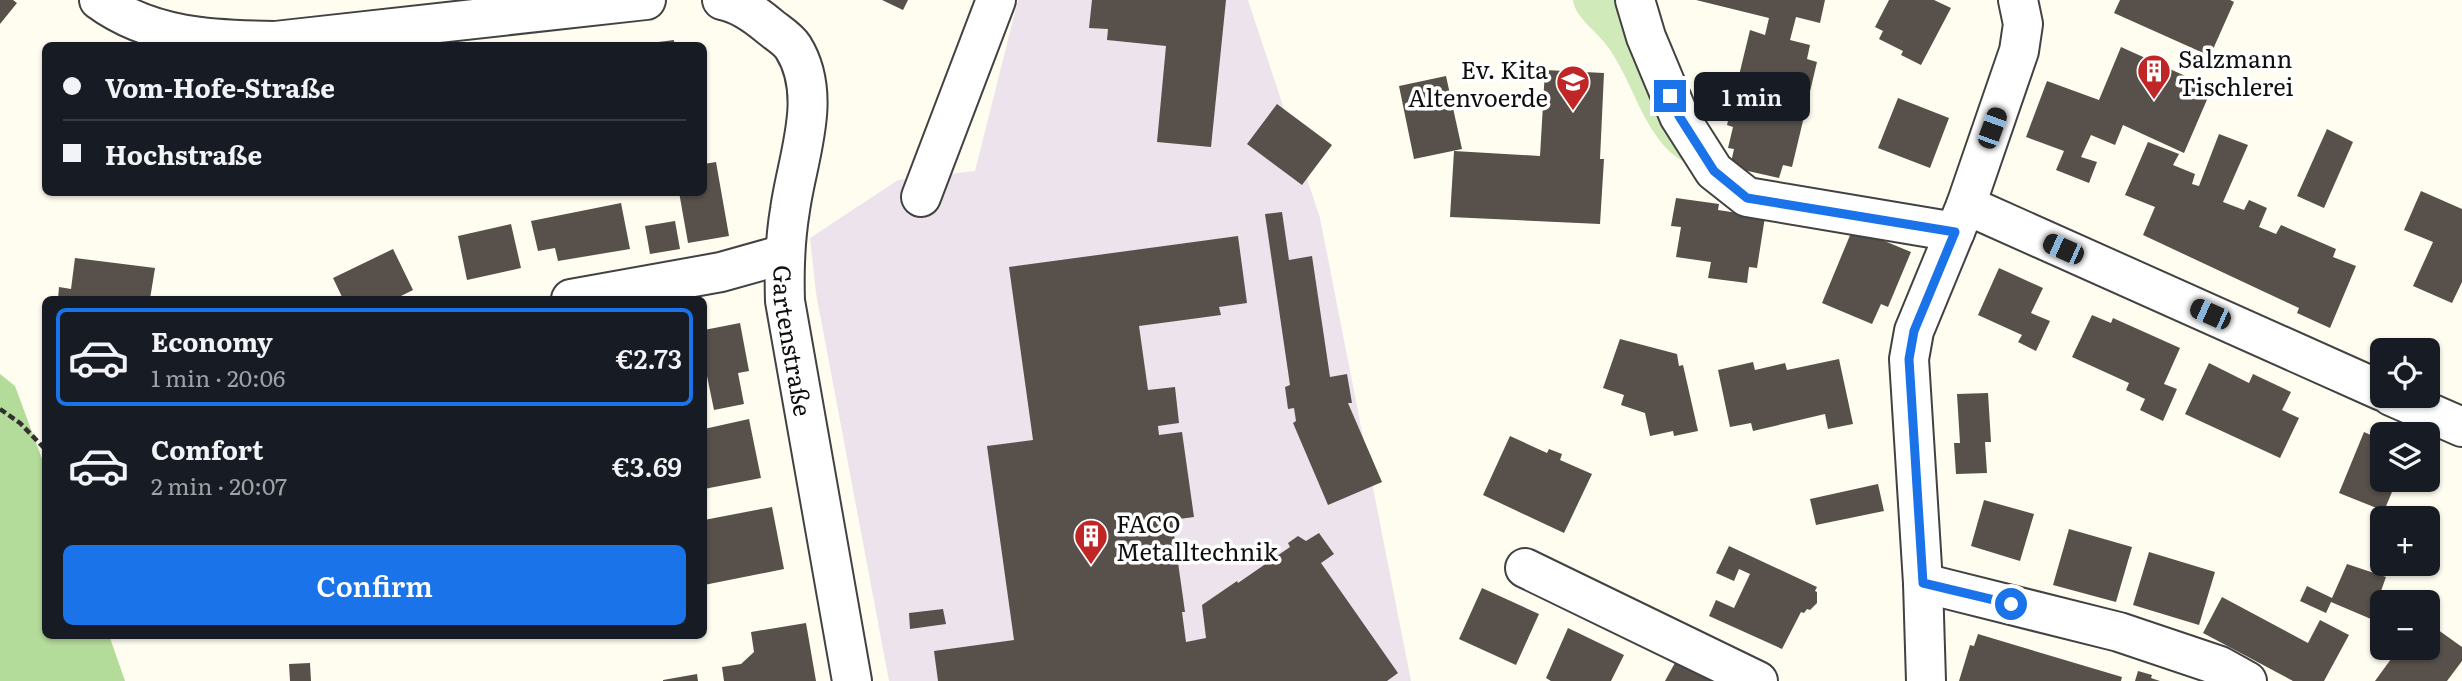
<!DOCTYPE html>
<meta charset="utf-8">
<style>
:root{--surface:#171b24;--page:#242831;--text:#f1f3f6;--muted:#9ea1a6;--line:#363941;--accent:#1a73e8}
body{margin:0;font-family:Literata,serif;background:var(--page);color:var(--text);height:100vh;display:flex;flex-direction:column;font-size:26px;white-space:nowrap}
*{box-sizing:border-box;margin:0}
p{font-size:23px;color:var(--muted)}
.icon{flex:none;width:38px;height:38px;fill:none;stroke:currentColor;stroke-width:2;stroke-linecap:round;stroke-linejoin:round}
.map{position:relative;flex:1;overflow:hidden}
.drawer{position:absolute;left:42px;top:296px;width:665px;height:343px;display:flex;flex-direction:column;background:var(--surface);border-radius:10px;box-shadow:0 2px 5px #0004}
.drawer>*{flex:none}
.top-card{position:absolute;left:42px;top:42px;width:665px;height:154px;border-radius:10px;box-shadow:0 2px 5px #0004;display:grid;align-content:center;height:154px;padding:0 21px;background:var(--surface)}
.controls{position:absolute;left:2370px;top:338px;display:grid;gap:14px}
.controls a{display:grid;place-items:center;width:70px;height:70px;border-radius:10px;background:var(--surface);box-shadow:0 2px 5px #0004;font-size:35px}
.end{position:absolute;width:32px;height:32px;margin:-16px;border:9px solid #1a73e8;background:#fff;box-shadow:0 0 0 4px #fff}
.from{border-radius:50%}
.bubble{position:absolute;height:49px;border-radius:10px;background:var(--surface);box-shadow:0 2px 5px #0004;font-size:23px;font-weight:600;line-height:49px;text-align:center}
.car{position:absolute;width:21px;height:42px;margin:-21px -10px;border-radius:9px;box-shadow:0 0 5px 2px #0007;background:linear-gradient(#222 24%,#8ab4d8 0 40%,#222 0 76%,#8ab4d8 0 86%,#222 0)}
.top-card b{display:flex;align-items:center;gap:24px;height:66px;font-size:26px}
.top-card b+b{border-top:2px solid var(--line)}
.top-card i{width:18px;height:18px;background:var(--text)}
ul{padding:12px 0 0;list-style:none}
li{display:flex;align-items:center;gap:21px;height:98px;margin:0 14px 10px;padding:0 7px;border:4px solid transparent;border-radius:10px}
li div{flex:1}
li b{display:block;font-size:26px}
li em{font-style:normal;font-weight:600}
li.current{border-color:var(--accent)}
li>.icon{width:63px;height:63px;stroke-width:1.5}
.cta{display:flex;gap:14px;margin-top:auto;padding:14px 21px}
.cta a{flex:1;height:80px;border-radius:10px;background:var(--accent);color:#fff;font-size:28px;font-weight:600;line-height:80px;text-align:center}
.map>svg:first-child{display:block}
</style>
<div class="map">
<svg width="2462" height="681" viewBox="0 0 2462 681">
<rect width="100%" height="100%" fill="#fffdf0"/>
<path fill="#ede3ed" d="M1018,0H1248L1320,218L1411,681H889L816,293L810,238L898,180L975,171Z"/>
<path fill="#d0eab9" d="M1573,0H1625L1690,166C1683,161 1674,156 1668,150C1640,121 1631,79 1608,47C1598,32 1575,18 1573,0Z"/>
<path fill="#b3db99" d="M0,374L15,386L45,467L46,635H109L125,681H0Z"/>
<path fill="#57504b" d="M0,0H13L17,3L0,24Z
M882,0H908L903,10Z
M1092,0H1226L1211,147L1157,142L1166,46L1107,40L1108,29L1089,28Z
M1696,0H1825L1820,23L1796,17L1790,40L1810,45L1807,59L1817,62L1792,167L1783,165L1779,178L1730,167L1734,149L1728,148L1733,127L1727,125L1750,30L1765,35L1769,18Z
M1889,0H1934L1951,8L1921,65L1901,55L1903,51L1879,39L1883,31L1875,27Z
M2120,0H2230L2234,2L2210,56L2114,13Z
M674,40V46H643V44Z
M2121,47L2212,88L2184,153L2123,125L2115,145L2091,135L2081,157L2097,162L2089,183L2056,170L2064,151L2026,137L2047,81L2099,100Z
M1545,70L1604,73L1600,159H1604L1600,224L1450,217L1454,151L1540,156Z
M1446,76L1462,149L1414,159L1399,86Z
M1898,98L1949,118L1930,168L1878,148Z
M1277,104L1332,145L1302,185L1247,144Z
M2327,129L2353,142L2324,208L2297,196Z
M2219,134L2248,145L2223,202L2244,210L2249,200L2267,208L2259,227L2276,234L2281,225L2336,249L2333,257L2356,266L2330,328L2297,313L2299,308L2286,302L2143,235L2155,207L2125,195L2148,142L2179,154L2173,165L2195,174L2192,184L2199,186Z
M716,162L729,236L688,243L679,192H704V164Z
M2421,191L2462,209V282L2452,303L2413,286L2433,242L2404,230Z
M1676,198L1719,204L1718,210L1765,217L1757,268L1749,267L1747,283L1708,278L1711,262L1676,257L1681,227L1671,226Z
M621,203L630,249L558,261L555,248L538,251L531,221Z
M1282,212L1289,260L1312,256L1330,377L1347,374L1352,403H1348L1382,482L1328,505L1293,423L1296,421L1294,408L1288,409L1285,387L1290,385L1265,214Z
M675,221L680,249L650,254L645,226Z
M511,224L521,268L467,280L458,236Z
M1853,228L1911,252L1888,307L1881,304L1872,324L1822,303Z
M1238,236L1247,303L1219,307L1221,315L1139,326L1148,390L1175,387L1179,423L1158,426L1159,435L1182,432L1194,517L1172,520L1185,612H1182L1186,642L1206,638L1202,605L1237,581L1238,583L1290,547L1288,543L1298,536L1306,541L1319,533L1334,554L1321,563L1398,673L1387,681H938L934,651L1014,640L987,446L1033,440L1009,267Z
M393,249L413,290L395,299H343L333,278Z
M75,258L155,268L150,299H58L59,287L71,289Z
M1999,268L2043,288L2031,313L2050,321L2036,351L2018,342L2022,335L1978,315Z
M2092,315L2111,323L2113,318L2180,348L2164,384L2177,389L2163,421L2140,410L2145,399L2126,390L2129,383L2072,357Z
M740,323L749,371L738,373L744,404L714,410L707,376L704,377V330Z
M1620,339L1677,354L1679,366L1683,365L1698,431L1674,436L1673,431L1650,436L1645,413L1621,405L1624,395L1603,388Z
M1839,359L1853,424L1828,429L1825,414L1753,431L1751,423L1730,427L1718,370L1753,362L1755,370L1785,363L1787,370Z
M2209,363L2249,383L2253,374L2291,392L2282,410L2299,418L2280,458L2185,414Z
M1988,393L1991,442H1985L1987,473L1956,474L1954,443H1960L1957,394Z
M749,419L761,478L704,489V465L706,464L704,429Z
M2364,432L2382,440V480H2397L2384,511L2339,493Z
M1510,436L1547,453L1549,449L1562,454L1560,460L1592,474L1564,533L1483,495Z
M1878,484L1884,511L1816,525L1810,499Z
M1984,500L2034,514L2020,561L1971,546Z
M772,507L784,569L704,585V520Z
M2069,529L2132,547L2116,602L2053,585Z
M1729,546L1817,587L1815,591L1817,592V603L1810,610L1807,609L1804,613L1801,612L1782,649L1709,616L1716,600L1734,608L1750,574L1739,569L1734,581L1716,573Z
M2149,552L2215,572L2199,625L2133,605Z
M2347,564L2386,577L2371,619L2331,602L2326,613L2300,601L2307,586L2332,598Z
M1482,588L1539,614L1516,665L1459,639Z
M2222,597L2308,643L2320,620L2349,635L2324,681H2293L2203,633Z
M943,609L946,624L910,629L909,613Z
M2427,622L2462,647V661L2447,681H2375L2399,648H2427Z
M806,623L816,681H724L722,667L741,664L754,652L751,632Z
M1568,628L1624,655L1611,681H1551L1546,678Z
M1978,634L2122,677L2121,681H1959L1970,645L1974,646Z
M1676,661L1715,681H1665Z
M310,663L311,681H290L289,664Z
M2138,671L2152,675L2151,678L2160,681H2135Z
M697,674L698,681H663V680Z"/>
<g fill="none" stroke-linecap="round" stroke-linejoin="round">
<g stroke="#424242" stroke-width="42">
<g id="minor">
<path d="M99,0C151,38 213,40 275,41L646,0"/>
<path id="s1" d="M722,0C738,3 756,15 769,26C776,32 788,39 793,47C824,96 797,158 790,210C785,240 784,270 785,301L852,681"/>
<path d="M1635,0L1646,37L1679,116L1714,171L1747,197L1955,232"/>
<path d="M921,197L996,0"/>
<path d="M1966,205L2382,391"/>
<path d="M571,299L721,272L785,254"/>
<path d="M2391,396L2462,427"/>
<path d="M1525,568L1758,681"/>
<path d="M1923,583L2119,632L2220,666L2247,681"/>
<path d="M1926,681L1923,583L1909,359L1914,331L1966,205L2019,51L2023,24L2018,0"/>
</g>
</g>
<path stroke="#313131" stroke-width="4.5" stroke-dasharray="7 3.5" stroke-linecap="butt" d="M0,409L20,423L46,450"/>
<use href="#minor" stroke="#fff" stroke-width="38"/>
</g>
<g fill="none" stroke-linecap="round" stroke-linejoin="round">
<path stroke="#1a73e8" stroke-width="9" d="M1670,96L1679,116L1714,171L1747,198L1955,232L1914,331L1909,359L1923,583L2011,604"/>
</g>
<defs>
<g id="building-pin" transform="scale(1.75)"><path d="M0 17L-7.5 6A9.5 9.5 0 1 1 7.5 6Z" fill="#c02625" stroke="#fff"/><path d="M-4-6H4V6H1V3H-1V6H-4ZM-2.5-4.3h1.7v1.8h-1.7ZM.8-4.3h1.7v1.8H.8ZM-2.5-1h1.7V.8h-1.7ZM.8-1h1.7V.8H.8Z" fill="#fff"/></g>
<g id="school-pin" transform="scale(1.75)"><path d="M0 17L-7.5 6A9.5 9.5 0 1 1 7.5 6Z" fill="#c02625" stroke="#fff"/><path d="M0-5L7-2L0 1L-7-2ZM-4 1L0 2.5L4 1V4Q0 6-4 4Z" fill="#fff"/></g>
</defs>
<g fill-rule="evenodd">
<use href="#building-pin" x="2154" y="71"/>
<use href="#school-pin" x="1573" y="82"/>
<use href="#building-pin" x="1091" y="536"/>
</g>
<g text-anchor="middle" dominant-baseline="central" stroke-width="7" stroke-linejoin="round" paint-order="stroke">
<g font-size="24" fill="#0f0f0f" stroke="#fff" text-anchor="start">
<text x="2178" y="57">Salzmann<tspan x="2178" dy="28">Tischlerei</tspan></text>
<text x="1548" y="68" text-anchor="end">Ev. Kita<tspan x="1548" dy="28">Altenvoerde</tspan></text>
<text x="1116" y="522">FACO<tspan x="1116" dy="28">Metalltechnik</tspan></text>
</g>
<g font-size="24" fill="#0f0f0f" stroke="#fff">
<text stroke="none"><textPath href="#s1" startOffset="385">Gartenstraße</textPath></text>
</g>
</g>
</svg>
<div class="controls">
<a><svg class="icon" aria-label="locate" viewBox="0 0 24 24"><circle cx="12" cy="12" r="6"/><path d="M12 2v4M12 18v4M2 12h4M18 12h4"/></svg></a>
<a><svg class="icon" aria-label="layers" viewBox="0 0 24 24"><path d="M12 4l9 5-9 5-9-5zM3 14l9 5 9-5"/></svg></a>
<a>+</a>
<a>−</a>
</div>
<i class="end from" style="left:2011px;top:604px"></i>
<i class="end" style="left:1670px;top:96px"></i>
<div class="bubble" style="left:1694px;top:72px;width:116px">1 min</div>
<i class="car" style="left:1992px;top:128px;rotate:20deg"></i>
<i class="car" style="left:2063px;top:249px;rotate:294deg"></i>
<i class="car" style="left:2210px;top:314px;rotate:294deg"></i>
<div class="top-card">
<b><i class="from"></i>Vom-Hofe-Straße</b>
<b><i></i>Hochstraße</b>
</div>
<section class="drawer">
<ul>
<li class="current"><svg class="icon" aria-label="car" viewBox="0 0 24 24"><path d="M5 17H2v-5l4-1 3-4h7l3 4 3 1v5h-3M9 17h6M6 11h13"/><circle cx="7" cy="17" r="2"/><circle cx="17" cy="17" r="2"/></svg><div><b>Economy</b><p>1 min · 20:06</p></div><em>€2.73</em></li>
<li><svg class="icon" aria-label="car" viewBox="0 0 24 24"><path d="M5 17H2v-5l4-1 3-4h7l3 4 3 1v5h-3M9 17h6M6 11h13"/><circle cx="7" cy="17" r="2"/><circle cx="17" cy="17" r="2"/></svg><div><b>Comfort</b><p>2 min · 20:07</p></div><em>€3.69</em></li>
</ul>
<div class="cta"><a>Confirm</a></div>
</section>
</div>
